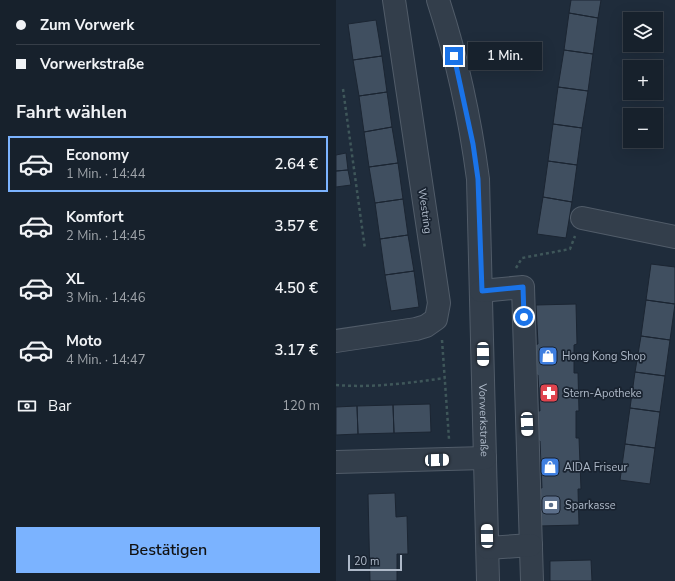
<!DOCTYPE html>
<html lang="de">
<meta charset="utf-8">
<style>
:root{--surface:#17212c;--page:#202934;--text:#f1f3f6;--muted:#9ea3a9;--line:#363e48;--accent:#7bb3ff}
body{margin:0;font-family:"Nunito Sans",sans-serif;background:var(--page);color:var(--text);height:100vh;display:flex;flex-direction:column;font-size:15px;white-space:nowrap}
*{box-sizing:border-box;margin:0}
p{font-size:13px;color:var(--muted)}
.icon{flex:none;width:22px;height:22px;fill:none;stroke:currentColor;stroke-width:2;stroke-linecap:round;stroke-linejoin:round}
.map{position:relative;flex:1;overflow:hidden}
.sheet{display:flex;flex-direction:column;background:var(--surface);width:336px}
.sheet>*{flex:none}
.banner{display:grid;align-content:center;height:88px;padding:0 16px;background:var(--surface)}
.controls{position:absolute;left:287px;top:12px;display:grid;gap:8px}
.controls a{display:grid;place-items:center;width:40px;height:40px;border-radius:0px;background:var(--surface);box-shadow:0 4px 16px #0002,0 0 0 1px var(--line);font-size:20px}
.scale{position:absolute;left:12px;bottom:10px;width:54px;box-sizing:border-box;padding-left:4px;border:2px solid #aeb9c8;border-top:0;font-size:11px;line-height:14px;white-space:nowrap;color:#aeb9c8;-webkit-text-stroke:3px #192330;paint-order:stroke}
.end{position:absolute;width:18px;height:18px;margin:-9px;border:5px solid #1a73e8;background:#fff;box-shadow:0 0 0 2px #fff}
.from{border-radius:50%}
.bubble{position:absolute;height:28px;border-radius:0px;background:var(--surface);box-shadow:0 4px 16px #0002,0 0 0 1px var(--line);font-size:13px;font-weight:600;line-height:28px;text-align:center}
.car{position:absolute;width:12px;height:24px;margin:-12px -6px;border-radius:5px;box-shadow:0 0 3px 1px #0007;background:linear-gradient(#fff 24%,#345 0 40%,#fff 0 76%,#345 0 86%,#fff 0)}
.banner b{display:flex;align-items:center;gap:14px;height:38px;font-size:15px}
.banner b+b{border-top:1px solid var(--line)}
.banner i{width:10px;height:10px;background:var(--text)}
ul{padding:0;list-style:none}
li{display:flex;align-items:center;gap:12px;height:56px;margin:0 8px 6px;padding:0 8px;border:2px solid transparent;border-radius:0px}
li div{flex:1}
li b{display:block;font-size:15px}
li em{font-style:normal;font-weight:600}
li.active{border-color:var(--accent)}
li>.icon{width:36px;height:36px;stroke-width:1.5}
h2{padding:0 16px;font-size:18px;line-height:48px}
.pay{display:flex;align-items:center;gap:10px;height:44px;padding:0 16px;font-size:15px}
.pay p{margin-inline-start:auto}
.action{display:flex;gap:8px;margin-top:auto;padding:8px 16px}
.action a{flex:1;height:46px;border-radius:0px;background:var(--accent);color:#111;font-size:16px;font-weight:600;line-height:46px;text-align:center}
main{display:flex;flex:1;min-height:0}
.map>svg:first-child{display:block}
</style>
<main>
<section class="sheet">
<div class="banner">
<b><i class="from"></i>Zum Vorwerk</b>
<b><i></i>Vorwerkstraße</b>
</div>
<h2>Fahrt wählen</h2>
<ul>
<li class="active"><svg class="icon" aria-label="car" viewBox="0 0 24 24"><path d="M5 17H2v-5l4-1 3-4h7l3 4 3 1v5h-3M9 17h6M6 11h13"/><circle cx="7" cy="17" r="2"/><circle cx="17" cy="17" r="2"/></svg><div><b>Economy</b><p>1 Min. · 14:44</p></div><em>2.64 €</em></li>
<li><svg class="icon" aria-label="car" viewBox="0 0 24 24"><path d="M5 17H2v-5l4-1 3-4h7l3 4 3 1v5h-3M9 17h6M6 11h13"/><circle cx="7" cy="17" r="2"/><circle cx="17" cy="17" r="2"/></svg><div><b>Komfort</b><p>2 Min. · 14:45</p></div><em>3.57 €</em></li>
<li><svg class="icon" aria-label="car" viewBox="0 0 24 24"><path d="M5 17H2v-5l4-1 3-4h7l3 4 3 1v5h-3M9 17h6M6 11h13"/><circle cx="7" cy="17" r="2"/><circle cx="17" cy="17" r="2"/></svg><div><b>XL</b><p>3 Min. · 14:46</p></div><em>4.50 €</em></li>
<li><svg class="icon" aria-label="car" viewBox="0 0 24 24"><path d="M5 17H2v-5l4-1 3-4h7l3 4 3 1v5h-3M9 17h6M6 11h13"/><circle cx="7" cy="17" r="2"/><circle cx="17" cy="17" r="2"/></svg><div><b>Moto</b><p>4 Min. · 14:47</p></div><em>3.17 €</em></li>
</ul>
<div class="pay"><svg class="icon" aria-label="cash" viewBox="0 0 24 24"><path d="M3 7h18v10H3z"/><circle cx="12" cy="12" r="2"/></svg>Bar<p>120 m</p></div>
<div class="action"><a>Bestätigen</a></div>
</section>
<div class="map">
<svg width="339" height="581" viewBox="0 0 339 581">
<rect width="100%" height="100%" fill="#1f2c3b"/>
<path fill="#404f60" stroke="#1b2532" d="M235,0H265L262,18L233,13Z
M233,13L262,18L257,54L228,50Z
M40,20L46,56L17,60L12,24Z
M228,50L257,54L252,91L222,87Z
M46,56L51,92L23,96L17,60Z
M222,87L252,91L246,128L217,124Z
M51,92L56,127L28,132L23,96Z
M217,124L246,128L241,165L212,161Z
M56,127L62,163L33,167L28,132Z
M10,153L12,170L0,171V155Z
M212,161L241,165L236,202L207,197Z
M62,163L67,199L39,203L33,167Z
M12,170L15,185L0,187V171Z
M207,197L236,202L230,238L201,234Z
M67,199L72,235L44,239L39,203Z
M72,235L78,271L49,275L44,239Z
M315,264L339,267V304L310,300Z
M78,271L83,307L55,311L49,275Z
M310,300L339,304L334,340L305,336Z
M240,304L241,344L238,345V373H242L243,411H240V438H243L245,489H242L243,525L203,526L202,488H206L204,441H201L200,411H204L202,375H199L198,345L202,344L200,305Z
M305,336L334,340L329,376L299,372Z
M299,372L329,376L324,412L294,408Z
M94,404L95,432L58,433L57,405Z
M57,405L58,433L22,434L21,406Z
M21,406L22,434L0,435V407Z
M294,408L324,412L319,448L289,444Z
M289,444L319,448L314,484L284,480Z
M59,493L60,517L71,516L72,554H61V581H34L32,494Z
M255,560L256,581H214V561Z"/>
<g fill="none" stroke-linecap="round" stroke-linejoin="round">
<g stroke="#515c69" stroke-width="24">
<g id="minor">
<path id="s1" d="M102,0C121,58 134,118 142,179L152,581"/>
<path d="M246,218L339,237"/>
<path d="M145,291L187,287L196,581"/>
<path d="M0,341L80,329L90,326L100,319L103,303L58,0"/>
<path d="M0,462L149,458"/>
<path d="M152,548L195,545"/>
</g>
</g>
<path stroke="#3f575a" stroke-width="2.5" stroke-dasharray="3 3" stroke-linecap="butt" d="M7,89L29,249
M180,268L186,258L234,249L239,236
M106,340L113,439
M0,385C37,388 73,383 109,378"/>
<use href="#minor" stroke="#333e4b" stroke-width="22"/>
</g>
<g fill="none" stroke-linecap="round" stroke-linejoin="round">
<path stroke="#1a73e8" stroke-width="5" d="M118,56L137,144L142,179L146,291L187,287L188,317"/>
</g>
<defs>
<g id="shop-square" transform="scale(1)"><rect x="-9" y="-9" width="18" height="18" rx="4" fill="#3f7fe0" stroke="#192330"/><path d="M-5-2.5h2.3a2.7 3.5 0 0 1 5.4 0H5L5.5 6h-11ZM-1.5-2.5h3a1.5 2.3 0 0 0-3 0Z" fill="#fff"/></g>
<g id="pharmacy-square" transform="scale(1)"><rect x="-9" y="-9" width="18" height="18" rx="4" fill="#e0444e" stroke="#192330"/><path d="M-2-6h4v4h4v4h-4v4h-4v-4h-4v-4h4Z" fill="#fff"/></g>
<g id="bank-square" transform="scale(1)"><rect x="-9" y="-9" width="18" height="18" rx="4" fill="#5c6f8a" stroke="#192330"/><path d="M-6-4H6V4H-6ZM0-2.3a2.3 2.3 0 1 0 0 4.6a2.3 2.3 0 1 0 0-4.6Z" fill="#fff"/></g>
</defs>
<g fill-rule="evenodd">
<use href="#shop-square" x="212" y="356"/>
<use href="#pharmacy-square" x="213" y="393"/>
<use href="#shop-square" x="214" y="467"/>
<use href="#bank-square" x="215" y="505"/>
</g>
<g text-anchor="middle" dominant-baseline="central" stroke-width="3.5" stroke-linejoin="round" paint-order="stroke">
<g font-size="11" fill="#aeb9c8" stroke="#192330">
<text transform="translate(89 211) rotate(82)">Westring</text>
<text stroke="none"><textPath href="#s1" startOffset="425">Vorwerkstraße</textPath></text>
</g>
<g font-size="11" fill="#aeb9c8" stroke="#192330" text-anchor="start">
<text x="226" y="356">Hong Kong Shop</text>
<text x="227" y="393">Stern-Apotheke</text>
<text x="228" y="467">AIDA Friseur</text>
<text x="229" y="505">Sparkasse</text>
</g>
</g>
</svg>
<div class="controls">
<a><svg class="icon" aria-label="layers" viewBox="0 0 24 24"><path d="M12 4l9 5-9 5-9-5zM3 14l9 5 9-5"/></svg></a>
<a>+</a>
<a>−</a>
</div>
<div class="scale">20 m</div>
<i class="end from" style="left:188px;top:317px"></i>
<i class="end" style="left:118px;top:56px"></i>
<div class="bubble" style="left:132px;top:42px;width:74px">1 Min.</div>
<i class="car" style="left:147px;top:354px;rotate:179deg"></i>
<i class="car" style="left:191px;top:424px;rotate:178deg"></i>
<i class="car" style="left:101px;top:460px;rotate:88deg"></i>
<i class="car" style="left:151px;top:536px;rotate:359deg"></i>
</div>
</main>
